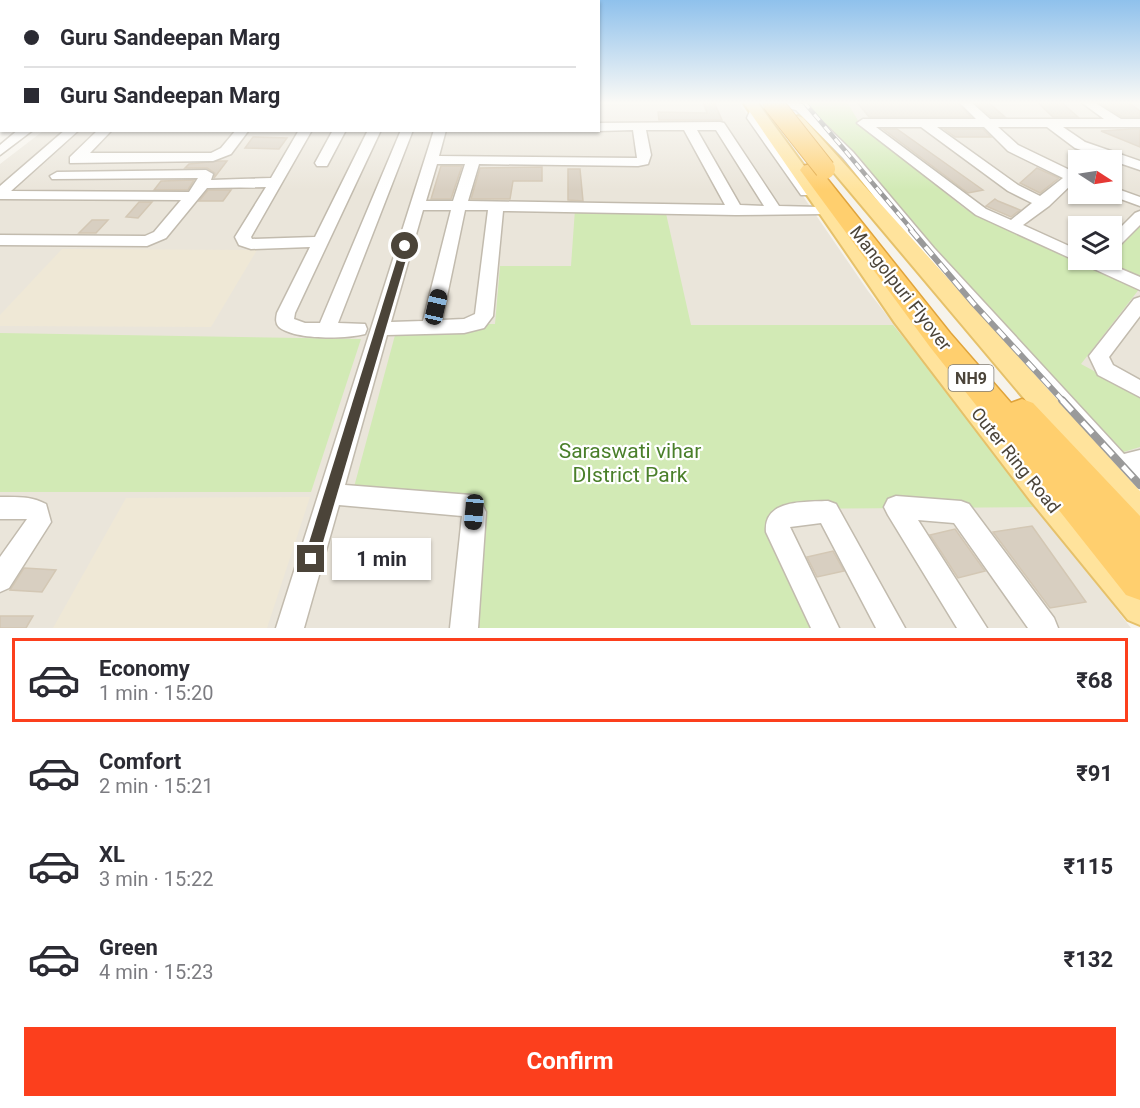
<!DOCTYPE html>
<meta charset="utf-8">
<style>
:root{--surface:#fff;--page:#f7f7f7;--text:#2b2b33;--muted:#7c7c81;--line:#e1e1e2;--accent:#fc3f1d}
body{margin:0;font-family:Roboto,sans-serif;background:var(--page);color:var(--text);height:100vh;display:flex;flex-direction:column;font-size:22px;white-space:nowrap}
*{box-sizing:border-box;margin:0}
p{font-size:20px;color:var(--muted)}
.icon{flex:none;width:33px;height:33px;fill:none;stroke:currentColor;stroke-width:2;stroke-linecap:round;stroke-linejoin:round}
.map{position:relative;height:628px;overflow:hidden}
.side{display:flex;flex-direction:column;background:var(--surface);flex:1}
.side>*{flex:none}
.top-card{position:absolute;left:0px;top:0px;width:600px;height:132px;box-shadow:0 2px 4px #0004;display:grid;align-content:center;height:132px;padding:0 24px;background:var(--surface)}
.needle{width:39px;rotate:102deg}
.tools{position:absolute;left:1068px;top:150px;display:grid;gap:12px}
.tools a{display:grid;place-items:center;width:54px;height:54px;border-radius:0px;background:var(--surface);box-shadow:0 2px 4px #0004;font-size:30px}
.end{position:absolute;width:27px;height:27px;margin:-14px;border:8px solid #4b4439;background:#fff;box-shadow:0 0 0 3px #fff}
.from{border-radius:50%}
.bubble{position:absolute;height:42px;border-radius:0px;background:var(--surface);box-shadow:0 2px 4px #0004;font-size:20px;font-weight:700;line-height:42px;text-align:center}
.car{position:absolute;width:18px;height:36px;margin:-18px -9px;border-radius:8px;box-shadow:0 0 4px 2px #0007;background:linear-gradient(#222 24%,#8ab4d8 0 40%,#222 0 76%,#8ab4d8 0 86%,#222 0)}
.top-card b{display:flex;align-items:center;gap:21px;height:57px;font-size:22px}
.top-card b+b{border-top:2px solid var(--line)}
.top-card i{width:15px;height:15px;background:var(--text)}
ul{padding:10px 0 0;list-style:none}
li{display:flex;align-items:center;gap:18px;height:84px;margin:0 12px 9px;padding:0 12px;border:3px solid transparent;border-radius:0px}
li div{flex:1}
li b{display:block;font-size:22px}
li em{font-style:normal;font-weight:700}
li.selected{border-color:var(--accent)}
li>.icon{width:54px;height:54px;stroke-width:1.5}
.cta{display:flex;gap:12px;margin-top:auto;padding:12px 24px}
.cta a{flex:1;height:69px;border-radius:0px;background:var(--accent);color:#fff;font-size:24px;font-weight:700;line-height:69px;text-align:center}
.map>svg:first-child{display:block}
</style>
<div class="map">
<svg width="1140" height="628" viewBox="0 0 1140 628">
<rect width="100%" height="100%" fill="#f6f3ec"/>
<path fill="#eae5da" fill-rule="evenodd" d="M599,102L739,103L868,291L1131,628H0V164L43,131L598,130Z
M800,102H1140V480L841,141ZM1078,160H1112V194H1078ZM1078,226H1112V260H1078Z"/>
<path fill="#efe8d6" d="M62,249L257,250L211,327L0,326V315Z
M310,497L267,628H53L126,498Z"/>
<path fill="#d2eab5" d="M803,102H847L860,124L964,208L1099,268L1107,260H1112V255L1140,226V288L1081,364L1140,396V447L1117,454Z
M575,209H665L691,325H893L1043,507L775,509L827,628H469L483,498L354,487L398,324H495L500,266H571Z
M0,333L361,339L311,492H0Z"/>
<path fill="#d8cfc1" stroke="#d3c7b4" stroke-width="1.5" d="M703,102H714L722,120H659L658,112L707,113Z
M857,102H957L971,117H869Z
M974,102H988L1005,117H991Z
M1037,102H1061L1078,117H1053Z
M1098,102H1128L1140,111V117H1122Z
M883,129H897L983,190L968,193Z
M944,129H983L991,137H955Z
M1131,129H1140V147L1101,131Z
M253,137L287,138L279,149L245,148Z
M219,161H227L214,178L215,173L207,168H185L189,164Z
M441,166H462L451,199H431Z
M542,167V181H513L510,199H471L480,168Z
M1037,168L1059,178L1040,193L1020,183Z
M568,169H580L583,201L568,200Z
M194,180L188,190H154L161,181Z
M208,190H231L223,201H199Z
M995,199L998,201L1020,210L1011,217L986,206Z
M139,202H152L138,218L126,217Z
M92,220H108L96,233H79Z
M1032,526L1086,602L1050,608L993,532Z
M955,529L985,571L958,578L930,535Z
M833,551L844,571L817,577L807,557Z
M24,568L56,570L42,592L10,590Z
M0,616H33L26,628H0Z"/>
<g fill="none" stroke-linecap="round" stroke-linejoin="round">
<g stroke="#c2bbae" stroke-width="3">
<path id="minor" d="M779,102L804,104L853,152L934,248L1124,454L1140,450V498L1132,495L1115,476L1102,474L1099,467L1102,461L922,256L843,158L796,110L779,106Z
M959,102H971L990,119H1104L1081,102H1094L1121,119H1140V127H1063L1085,142L1140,161V170L1075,148L1047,127H998L1018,145L1078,174V183L1074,182L1049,206L1023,225L1078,250V260H1100L1140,277V290L976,215L857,123L863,119H976ZM876,127H921L1008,191L1032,203L1011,220L986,209ZM937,127H984L1008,151L1063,178L1040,196L1018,185Z
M756,105L762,109L759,118L813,192L811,195H801L747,118L752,106Z
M720,122L724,123L779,206L819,207L824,208L826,211L824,214L736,215L503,211L493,316L484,328L464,333L387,335L345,485L471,495L479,498L486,512L478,628H450L462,516L339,505L304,628H276L434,130H446L439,156L637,158L633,130L598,131V123ZM646,130H684L725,205L468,201L479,164L638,166L648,164L651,155ZM697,130H716L764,206L740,205ZM437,164H465L453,201H426ZM423,210H451L423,321L391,322ZM465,210H488L475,314L464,319L442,320Z
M18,130H33L0,155V145Z
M65,130H79L11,191L189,192L198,178L52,179L50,176L57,172L206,170L213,174L211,180L271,178L299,130H312L251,237L252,239L315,237L368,130H381L295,313L294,319L305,323H320L401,130H413L338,323L365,324L367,329L365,334C345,339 295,340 279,327C275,323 276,318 277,313L310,247L251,249L239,245L235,237L266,187L207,188L166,238L147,246L0,245V235L145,236L154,232L181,200L0,199V186Z
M98,130H112L90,153H211L221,148L236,130H249L231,154L213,161L70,163V157Z
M333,130H346L327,166H317L315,163Z
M1112,187L1140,197V206L1107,194H1112Z
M1140,211V225L1118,247L1112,249V236L1135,213Z
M1140,297V316L1109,357L1113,365L1140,380V397L1098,375L1089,356L1134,299Z
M896,496L961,501L969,504L1054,618L1058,628H1028L954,523L918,520L987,628H957L888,515L884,507L888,499Z
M0,497C17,497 31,496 46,504L51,522L9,588L0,592V557L27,519H0Z
M828,501L836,504L905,628H876L821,523L790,527L839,628H811L766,532C763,499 805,502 828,501Z"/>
</g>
<g stroke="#e6c16a" stroke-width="4">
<path id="major" d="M743,102H757L911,311L1050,482L1140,583V625L1128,620L1030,500L895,323Z
M798,116L803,118L1140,491V527L1129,523L793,124L790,121L793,118Z"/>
</g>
<g stroke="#e0a43c" stroke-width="3">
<path id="highway" d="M810,164L817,166L950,333L1011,403L1022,399L1033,403L1140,516V600L1126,595L930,347L800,170L803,166Z"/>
</g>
<use href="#minor" fill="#fff" fill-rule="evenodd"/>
<use href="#major" fill="#ffe39c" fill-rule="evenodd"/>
<use href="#highway" fill="#ffcf6e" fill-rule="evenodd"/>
<g stroke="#9a9a9a" stroke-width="4.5">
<path id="rail-far2" d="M804,102L913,231"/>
</g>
<g stroke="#9a9a9a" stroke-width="6">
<path id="rail-far1" d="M911,230L973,303L1064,402"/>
</g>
<g stroke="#9a9a9a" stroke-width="8">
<path id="rail" d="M1062,400L1140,485"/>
</g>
<use href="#rail-far2" stroke="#fff" stroke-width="3" stroke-dasharray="8" stroke-linecap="butt"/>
<use href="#rail-far1" stroke="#fff" stroke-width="4" stroke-dasharray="11" stroke-linecap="butt"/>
<use href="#rail" stroke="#fff" stroke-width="5" stroke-dasharray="15" stroke-linecap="butt"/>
<g stroke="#e0a43c" stroke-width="22" stroke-linecap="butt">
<path id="highway-bridge" d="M772,102L825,169"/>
</g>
<use href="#highway-bridge" stroke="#ffcf6e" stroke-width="20"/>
</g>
<linearGradient id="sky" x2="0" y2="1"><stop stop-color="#8fc1ec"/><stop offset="0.54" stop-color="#fbfaf6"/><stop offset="1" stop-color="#fbfaf6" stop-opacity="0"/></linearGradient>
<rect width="1140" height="190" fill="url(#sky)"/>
<path fill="#4b4439" d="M405,244L410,246L318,559L311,566L304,559L401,246Z"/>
<g text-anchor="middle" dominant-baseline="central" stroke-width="4.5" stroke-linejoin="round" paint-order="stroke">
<rect fill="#fff" stroke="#817c74" stroke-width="1.5" x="948.5" y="365" width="45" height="26" rx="4.5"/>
<g font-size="16" font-weight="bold" fill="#4b4439">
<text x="971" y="378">NH9</text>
</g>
<g font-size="18" fill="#4b4439" stroke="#fff">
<text transform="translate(901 288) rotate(52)">Mangolpuri Flyover</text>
<text transform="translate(1016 460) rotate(51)">Outer Ring Road</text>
</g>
<g font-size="21" fill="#4a7f2a" stroke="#fff">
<text x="630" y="451">Saraswati vihar<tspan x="630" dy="24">DIstrict Park</tspan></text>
</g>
</g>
</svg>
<div class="tools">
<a><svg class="needle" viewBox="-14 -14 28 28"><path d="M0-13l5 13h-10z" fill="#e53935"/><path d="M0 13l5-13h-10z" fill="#7c7c81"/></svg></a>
<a><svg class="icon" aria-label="layers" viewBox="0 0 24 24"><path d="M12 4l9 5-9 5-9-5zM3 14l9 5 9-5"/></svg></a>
</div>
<i class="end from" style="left:405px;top:246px"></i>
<i class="end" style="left:311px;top:559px"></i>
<div class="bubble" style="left:332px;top:538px;width:99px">1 min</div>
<i class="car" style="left:436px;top:307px;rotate:13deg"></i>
<i class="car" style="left:474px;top:512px;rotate:185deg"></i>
<div class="top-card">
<b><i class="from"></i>Guru Sandeepan Marg</b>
<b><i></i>Guru Sandeepan Marg</b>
</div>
</div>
<section class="side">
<ul>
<li class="selected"><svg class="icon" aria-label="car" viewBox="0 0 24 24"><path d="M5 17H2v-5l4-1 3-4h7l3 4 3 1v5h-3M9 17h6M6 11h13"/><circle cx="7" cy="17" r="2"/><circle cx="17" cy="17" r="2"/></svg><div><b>Economy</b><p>1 min · 15:20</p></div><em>₹68</em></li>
<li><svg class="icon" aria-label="car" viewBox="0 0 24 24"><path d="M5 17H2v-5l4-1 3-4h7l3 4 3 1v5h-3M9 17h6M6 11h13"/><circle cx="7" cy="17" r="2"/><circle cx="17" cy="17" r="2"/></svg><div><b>Comfort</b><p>2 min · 15:21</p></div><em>₹91</em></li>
<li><svg class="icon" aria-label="car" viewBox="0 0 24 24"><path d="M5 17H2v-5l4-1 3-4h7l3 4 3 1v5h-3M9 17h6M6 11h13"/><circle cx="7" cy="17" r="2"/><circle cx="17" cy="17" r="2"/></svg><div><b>XL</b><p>3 min · 15:22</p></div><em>₹115</em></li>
<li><svg class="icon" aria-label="car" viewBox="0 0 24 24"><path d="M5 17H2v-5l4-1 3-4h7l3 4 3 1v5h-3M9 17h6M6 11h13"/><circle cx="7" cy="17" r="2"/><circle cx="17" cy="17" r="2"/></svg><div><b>Green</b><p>4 min · 15:23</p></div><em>₹132</em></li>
</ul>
<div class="cta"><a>Confirm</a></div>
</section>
